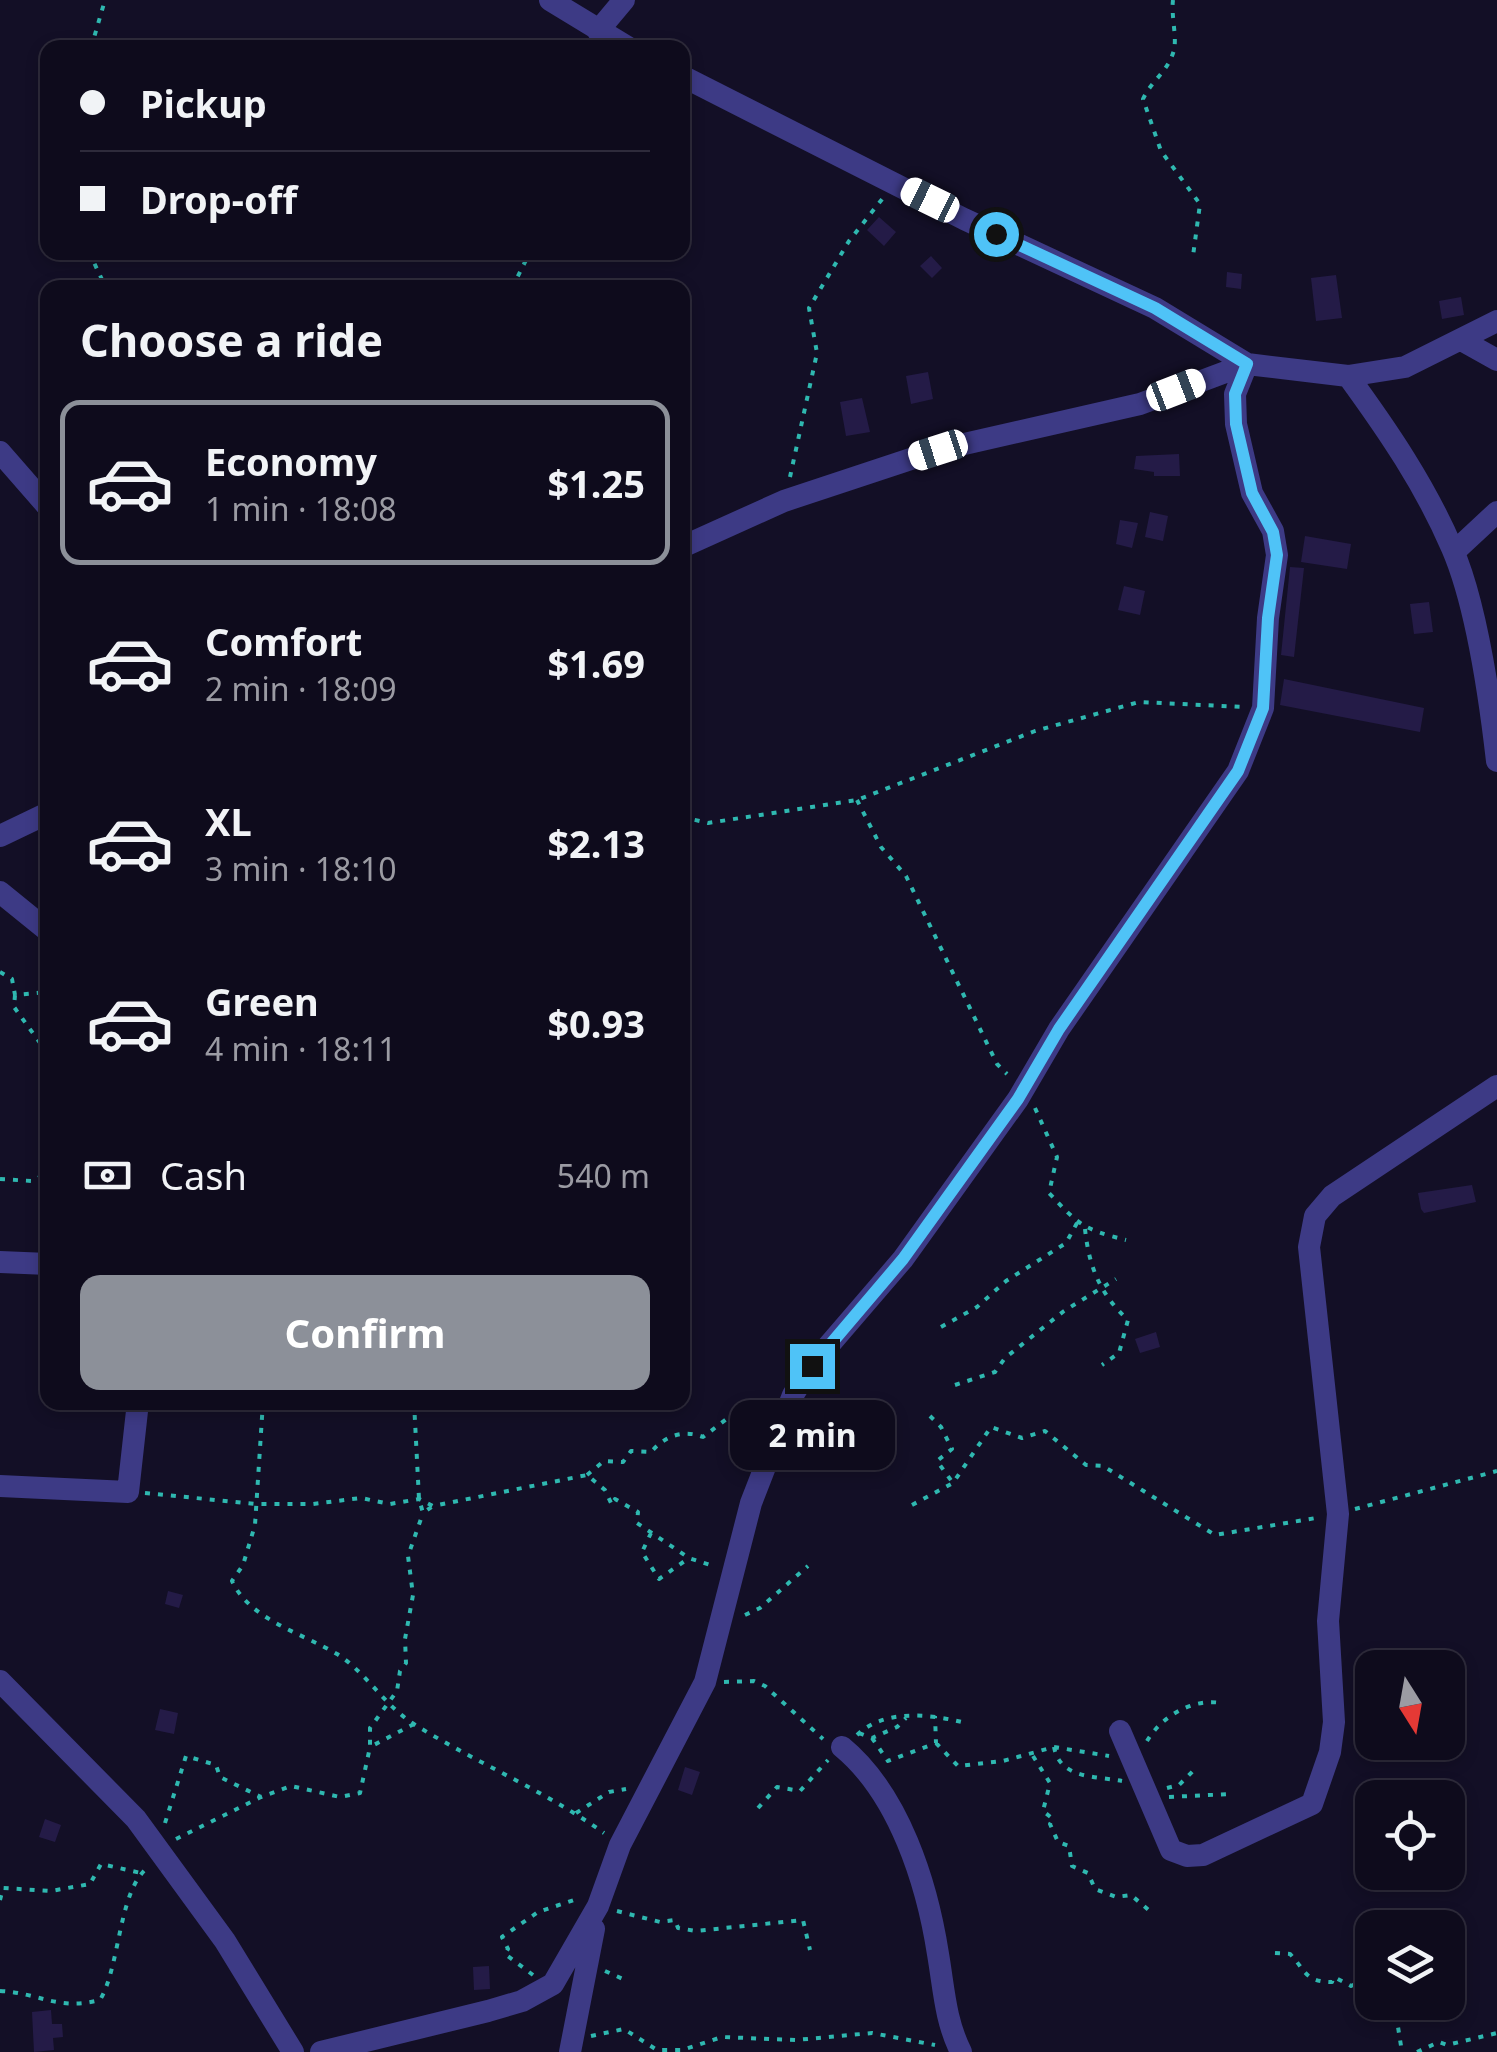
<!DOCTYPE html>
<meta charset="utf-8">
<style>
:root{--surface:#0e0b1c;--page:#1c1929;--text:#f1f3f6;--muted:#9b9ba3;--line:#2e2b3b;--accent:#8c9099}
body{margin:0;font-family:"Noto Sans",sans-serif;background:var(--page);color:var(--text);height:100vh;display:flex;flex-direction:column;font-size:38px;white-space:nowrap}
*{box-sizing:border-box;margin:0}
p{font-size:32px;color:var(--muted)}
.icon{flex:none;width:55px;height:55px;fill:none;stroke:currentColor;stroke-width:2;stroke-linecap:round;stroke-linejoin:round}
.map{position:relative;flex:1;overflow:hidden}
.panel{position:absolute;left:40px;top:280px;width:650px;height:1130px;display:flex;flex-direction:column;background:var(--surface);border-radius:20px;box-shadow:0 5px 15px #0003,0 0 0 2px var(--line)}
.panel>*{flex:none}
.guide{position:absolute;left:40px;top:40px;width:650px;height:220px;border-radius:20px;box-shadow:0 5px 15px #0003,0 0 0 2px var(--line);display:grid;align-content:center;height:220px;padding:0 40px;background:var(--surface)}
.needle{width:65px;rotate:169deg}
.tools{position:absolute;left:1355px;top:1650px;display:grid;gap:20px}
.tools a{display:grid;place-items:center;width:110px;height:110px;border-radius:20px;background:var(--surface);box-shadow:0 5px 15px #0003,0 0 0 2px var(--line);font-size:50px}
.end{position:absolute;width:45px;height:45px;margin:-22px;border:12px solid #4fc3f7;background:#111;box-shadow:0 0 0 5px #111}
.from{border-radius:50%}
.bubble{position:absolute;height:70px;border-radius:20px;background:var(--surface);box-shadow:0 5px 15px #0003,0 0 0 2px var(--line);font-size:32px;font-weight:700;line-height:70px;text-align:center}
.car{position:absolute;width:30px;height:60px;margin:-30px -15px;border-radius:12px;box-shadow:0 0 8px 2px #0007;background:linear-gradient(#fff 24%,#345 0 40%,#fff 0 76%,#345 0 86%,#fff 0)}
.guide b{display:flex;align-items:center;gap:35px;height:95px;font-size:38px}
.guide b+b{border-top:2px solid var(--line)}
.guide i{width:25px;height:25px;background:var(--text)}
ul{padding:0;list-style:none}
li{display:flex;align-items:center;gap:30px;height:165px;margin:0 20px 15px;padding:0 20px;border:5px solid transparent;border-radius:20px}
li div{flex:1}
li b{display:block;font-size:38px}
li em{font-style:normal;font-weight:700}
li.on{border-color:var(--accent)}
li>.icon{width:90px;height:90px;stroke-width:1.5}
h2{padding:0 40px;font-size:45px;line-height:120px}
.pay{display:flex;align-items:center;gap:25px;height:110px;padding:0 40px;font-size:38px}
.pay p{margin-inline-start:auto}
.button{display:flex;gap:20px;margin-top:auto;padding:20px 40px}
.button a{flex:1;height:115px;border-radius:20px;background:var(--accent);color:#fff;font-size:40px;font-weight:700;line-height:115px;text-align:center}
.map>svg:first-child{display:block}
</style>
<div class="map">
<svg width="1497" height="2052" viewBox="0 0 1497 2052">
<rect width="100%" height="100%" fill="#130f26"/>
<path fill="#241b47" d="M879,217L896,232L884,246L867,230Z
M931,256L942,268L932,278L920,266Z
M1227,272L1242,274L1241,289L1226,287Z
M1336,275L1342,318L1316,321L1311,278Z
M1461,297L1464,315L1442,319L1439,301Z
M928,372L933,399L911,404L906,376Z
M862,398L870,432L846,436L840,402Z
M1179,454L1180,476H1154V472L1134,469L1136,456Z
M1150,512L1168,516L1163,541L1145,537Z
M1120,520L1138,523L1132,548L1116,544Z
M1305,536L1351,544L1347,569L1301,562Z
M1290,567L1304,568L1294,657L1281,655Z
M1124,586L1145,591L1140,615L1118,610Z
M1429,602L1433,632L1414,634L1410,604Z
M1284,679L1424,708L1420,732L1280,705Z
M1472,1185L1476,1202L1424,1213L1421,1209L1418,1193Z
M1156,1332L1160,1347L1140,1353L1135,1339Z
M168,1591L183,1595L179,1608L165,1604Z
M160,1709L178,1713L174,1734L155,1730Z
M685,1767L700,1772L692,1795L678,1790Z
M45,1819L61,1825L55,1842L39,1837Z
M489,1966L490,1989L474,1990L473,1967Z
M51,2010L52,2024H62L63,2037L53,2038L54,2050L34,2052L32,2012Z"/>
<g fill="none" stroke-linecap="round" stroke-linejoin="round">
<path stroke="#2fb8b0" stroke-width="4" stroke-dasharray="5 8" stroke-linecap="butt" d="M1173,0C1171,16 1177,36 1174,50C1168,72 1151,81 1143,99L1161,151L1200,204L1193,256
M91,48L105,0
M89,252L106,288
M512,288L530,252
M790,477L817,353L809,308L849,241L883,198
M857,800L881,847L906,876L997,1064L1007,1074
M682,817L708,823L857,800L1035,731L1139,702L1243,707
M0,972L12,979L15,995L48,992
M15,995L14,1007L48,1054
M1035,1108L1057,1157L1049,1193C1080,1226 1083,1229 1126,1240
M0,1179L32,1181L48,1173
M1085,1229C1089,1267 1100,1294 1128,1320L1119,1353L1102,1365
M941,1327L977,1307L1006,1281L1066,1243L1077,1223
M955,1385L995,1372L1005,1358L1064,1311L1116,1279
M263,1402L255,1525L243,1565L232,1581C250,1620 302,1633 337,1654C366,1672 386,1708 417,1726C479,1764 545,1791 604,1833
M414,1402L419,1499L423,1513L433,1506
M930,1416L941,1427L952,1449L937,1461L953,1483
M587,1475L604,1461L623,1462L631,1451L651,1452C665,1436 683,1429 703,1437L737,1411L768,1406
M145,1493L256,1504H313L361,1498L390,1504L419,1499L433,1506L587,1475L605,1490L612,1505L615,1499L638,1512L637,1523L689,1558L713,1566
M912,1505L953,1483L991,1427L1022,1438L1045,1431L1086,1465L1103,1466L1215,1535L1316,1518
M1355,1509L1497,1471
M651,1533L642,1552L659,1579L689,1558
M745,1615L760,1608L808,1566
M724,1682L754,1681L765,1686L823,1739
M414,1724L370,1747V1728L397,1691L400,1671L406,1663L405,1639L413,1595L408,1556L423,1513
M859,1733L872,1738L897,1727L906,1718
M857,1735C884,1709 928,1714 962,1722
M872,1738L888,1761L936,1743L935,1716
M1147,1741C1161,1717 1192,1698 1221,1703
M936,1743L958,1766L1003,1761L1054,1747L1109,1756
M1054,1747C1060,1779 1095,1776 1122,1781
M1033,1756L1050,1783L1043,1811L1053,1819L1050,1824L1058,1842L1069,1846L1072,1866L1088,1873L1095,1889L1116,1897L1131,1895L1152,1913
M1167,1788L1179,1785L1194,1770
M1169,1797L1231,1794
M758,1808L777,1787L800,1791L828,1760
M576,1813L609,1792L626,1789
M165,1823L186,1756L216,1765L220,1777L261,1797L291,1786L340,1797L360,1793L370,1747
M176,1839L261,1797
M0,1900L3,1888L51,1891L90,1884L101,1864L141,1873
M617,1911L660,1922L675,1920L678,1928L696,1931L803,1920L810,1950
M1275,1953L1290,1954C1305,1969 1304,1982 1332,1982L1334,1977L1351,1986L1372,1976
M605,1971L623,1979
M533,1975L505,1954L508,1949L502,1937L538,1912L577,1899
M0,1991C40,1993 57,2011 100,2000C121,1965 118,1887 150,1866
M1394,2002L1402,2052
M591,2036L624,2029L657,2050H682L722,2037L796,2040L872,2033L935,2045
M1417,2052L1439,2042L1447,2045L1497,2033"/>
<path stroke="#3d3a85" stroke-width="22" d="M550,0L629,48
M598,31L624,0
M682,76L964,219L1155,308L1247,364L1348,376C1388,431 1425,485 1452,548C1476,603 1490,700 1497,761
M1463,341L1497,360
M1348,376L1405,367L1497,321
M0,452L48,507
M682,547L784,501L938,450L1140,404L1247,364
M1454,552L1497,512
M0,836L48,813
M0,892L48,931
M0,1262L48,1264
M0,1486L128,1492L138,1402
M0,1681L136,1819L225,1941L293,2052
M1120,1731L1171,1850L1187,1856L1203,1855L1312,1804L1330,1752L1334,1722L1328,1621L1338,1514L1309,1247L1315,1216L1332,1196L1497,1086
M842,1747C899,1794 927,1883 938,1954C944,1989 945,2020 961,2052
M321,2052L488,2011L522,2001L553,1984L598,1906L620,1845L705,1682L751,1503L793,1395L811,1366L903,1259L1018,1099L1059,1029L1238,771L1263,708L1268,618L1277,555L1273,531L1252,493L1236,424L1235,394L1247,364
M570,2052L594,1929"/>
</g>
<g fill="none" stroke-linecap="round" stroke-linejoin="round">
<path stroke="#4fc3f7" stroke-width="12" d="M812,1366L903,1259L1018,1099L1059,1029L1238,771L1263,708L1268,618L1277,555L1273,532L1252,493L1236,424L1235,394L1247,364L1155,308L996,234"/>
</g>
</svg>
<div class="tools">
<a><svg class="needle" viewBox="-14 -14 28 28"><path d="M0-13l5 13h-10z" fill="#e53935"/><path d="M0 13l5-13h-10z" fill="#9b9ba3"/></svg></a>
<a><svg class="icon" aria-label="locate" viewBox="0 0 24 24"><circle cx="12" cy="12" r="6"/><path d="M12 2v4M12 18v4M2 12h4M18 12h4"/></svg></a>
<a><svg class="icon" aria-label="layers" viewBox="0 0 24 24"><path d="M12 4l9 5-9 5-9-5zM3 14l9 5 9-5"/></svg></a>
</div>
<i class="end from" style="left:996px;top:234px"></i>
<i class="end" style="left:812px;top:1366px"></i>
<div class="bubble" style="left:730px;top:1400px;width:165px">2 min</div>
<i class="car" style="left:930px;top:200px;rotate:296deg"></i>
<i class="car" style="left:1176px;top:390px;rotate:69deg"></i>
<i class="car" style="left:938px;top:450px;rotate:252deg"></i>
<div class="guide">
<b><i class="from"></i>Pickup</b>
<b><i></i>Drop-off</b>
</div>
<section class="panel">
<h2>Choose a ride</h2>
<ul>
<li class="on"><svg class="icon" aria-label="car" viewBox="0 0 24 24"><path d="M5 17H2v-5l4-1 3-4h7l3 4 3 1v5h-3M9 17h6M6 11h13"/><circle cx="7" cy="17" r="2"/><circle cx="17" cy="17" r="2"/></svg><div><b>Economy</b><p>1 min · 18:08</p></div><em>$1.25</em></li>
<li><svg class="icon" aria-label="car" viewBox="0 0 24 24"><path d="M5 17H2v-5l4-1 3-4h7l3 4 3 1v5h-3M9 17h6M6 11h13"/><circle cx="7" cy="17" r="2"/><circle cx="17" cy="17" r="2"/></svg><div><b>Comfort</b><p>2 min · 18:09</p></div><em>$1.69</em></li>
<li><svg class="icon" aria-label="car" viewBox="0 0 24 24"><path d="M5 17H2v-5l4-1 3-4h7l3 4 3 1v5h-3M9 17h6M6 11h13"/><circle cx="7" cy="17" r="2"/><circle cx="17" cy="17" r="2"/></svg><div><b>XL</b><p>3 min · 18:10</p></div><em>$2.13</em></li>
<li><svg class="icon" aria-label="car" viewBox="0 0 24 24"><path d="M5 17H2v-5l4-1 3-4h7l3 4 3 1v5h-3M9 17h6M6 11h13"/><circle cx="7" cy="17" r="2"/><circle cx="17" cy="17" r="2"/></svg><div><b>Green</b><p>4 min · 18:11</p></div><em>$0.93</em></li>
</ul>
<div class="pay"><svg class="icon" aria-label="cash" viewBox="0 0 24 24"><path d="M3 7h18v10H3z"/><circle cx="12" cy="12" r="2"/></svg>Cash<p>540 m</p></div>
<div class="button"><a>Confirm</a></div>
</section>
</div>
